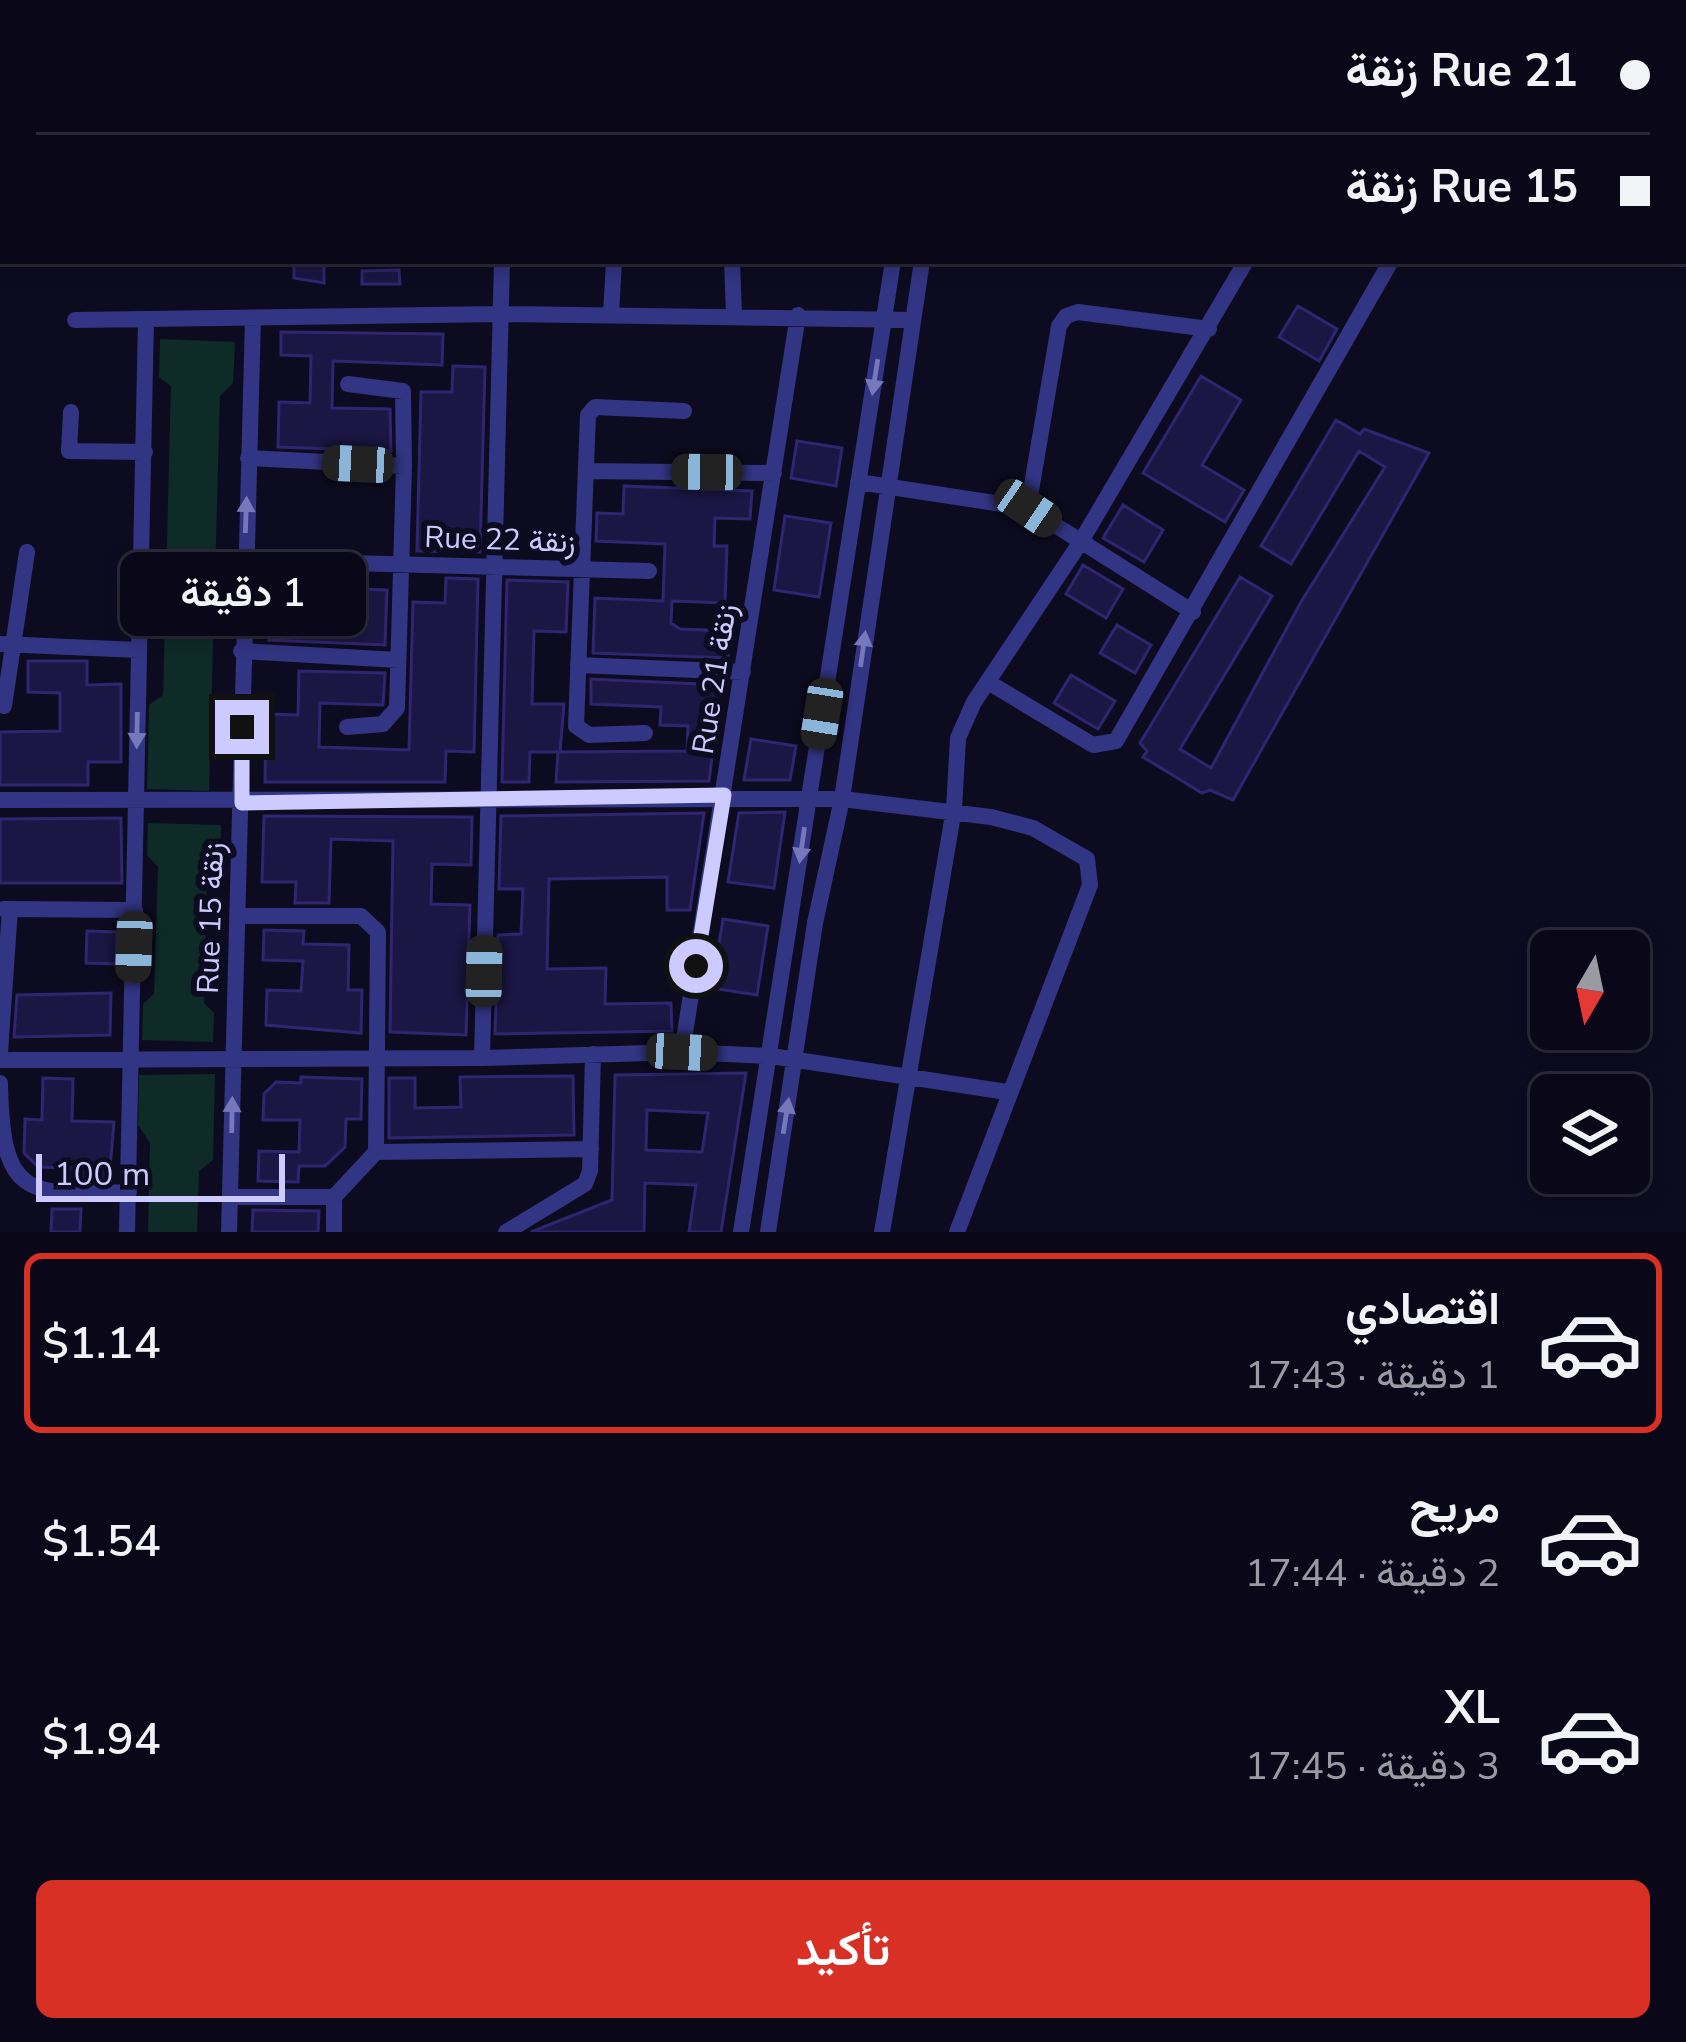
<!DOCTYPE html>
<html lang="ar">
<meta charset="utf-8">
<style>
:root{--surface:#0a0818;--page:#181625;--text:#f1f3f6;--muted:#999aa2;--line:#2a2937;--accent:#d93025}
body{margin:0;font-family:"Nunito Sans",Vazirmatn,sans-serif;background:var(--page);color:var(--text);direction:rtl;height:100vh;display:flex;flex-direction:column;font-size:45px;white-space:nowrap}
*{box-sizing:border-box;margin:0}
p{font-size:39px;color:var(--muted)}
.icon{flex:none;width:66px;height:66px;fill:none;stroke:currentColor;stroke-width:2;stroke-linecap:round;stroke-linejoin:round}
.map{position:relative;height:1232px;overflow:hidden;direction:ltr}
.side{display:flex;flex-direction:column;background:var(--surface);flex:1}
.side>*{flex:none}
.banner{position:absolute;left:0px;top:0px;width:1686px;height:264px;box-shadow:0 6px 18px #0003,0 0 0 3px var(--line);direction:rtl;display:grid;align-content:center;height:264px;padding:0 36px;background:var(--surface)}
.needle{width:78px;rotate:189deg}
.controls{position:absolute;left:1530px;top:930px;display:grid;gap:24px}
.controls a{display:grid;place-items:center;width:120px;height:120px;border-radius:18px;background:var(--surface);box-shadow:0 6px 18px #0003,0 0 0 3px var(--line);font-size:60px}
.scale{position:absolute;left:36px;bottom:30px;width:249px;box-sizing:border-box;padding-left:12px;border:6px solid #cccaff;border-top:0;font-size:33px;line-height:42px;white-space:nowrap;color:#cccaff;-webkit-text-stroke:9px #0d0b20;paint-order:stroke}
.end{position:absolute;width:54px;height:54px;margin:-27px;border:15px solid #cccaff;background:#111;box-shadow:0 0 0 6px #111}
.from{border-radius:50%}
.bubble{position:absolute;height:84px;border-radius:18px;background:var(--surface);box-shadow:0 6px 18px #0003,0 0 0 3px var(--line);font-size:39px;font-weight:600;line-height:84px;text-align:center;direction:rtl}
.car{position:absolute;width:36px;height:72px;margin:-36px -18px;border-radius:15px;box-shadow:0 0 9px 3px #0007;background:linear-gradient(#222 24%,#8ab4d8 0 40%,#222 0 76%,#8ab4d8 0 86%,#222 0)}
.banner b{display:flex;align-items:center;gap:42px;height:114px;font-size:45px}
.banner b+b{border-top:3px solid var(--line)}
.banner i{width:30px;height:30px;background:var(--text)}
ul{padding:21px 0 0;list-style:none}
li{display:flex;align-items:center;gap:36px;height:180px;margin:0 24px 18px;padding:0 12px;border:6px solid transparent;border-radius:18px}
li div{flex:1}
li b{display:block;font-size:45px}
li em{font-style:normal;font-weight:600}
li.selected{border-color:var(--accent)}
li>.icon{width:108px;height:108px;stroke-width:1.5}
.primary-button{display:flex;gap:24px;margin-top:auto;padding:24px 36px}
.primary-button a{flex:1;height:138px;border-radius:18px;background:var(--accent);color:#fff;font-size:48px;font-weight:600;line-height:138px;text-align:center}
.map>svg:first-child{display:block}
</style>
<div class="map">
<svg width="1686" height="1232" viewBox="0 0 1686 1232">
<rect width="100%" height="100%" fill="#0d0b20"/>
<path fill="#0e2b28" d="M160,339L235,342L233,383L220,396L209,791L147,789L149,705L163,695L171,386L159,377Z
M148,823L221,825L220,872L207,883L204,1003L214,1013L213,1042L142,1040L143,1004L154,994L158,867L147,855Z
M215,1074L213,1160L199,1171L197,1232H148L150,1143L138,1125L139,1075Z"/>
<path fill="#1b1643" stroke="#2f2671" stroke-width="3" fill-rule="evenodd" d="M304,261H324V283L294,278V265Z
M399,270L400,284H362V271Z
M1298,306L1337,329L1319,361L1279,337Z
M281,332L443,334L442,365L333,361L332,408L390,409L391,451L278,447L279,402L310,403L311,356L281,355Z
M453,366L485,367L480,552L417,551L421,392H452Z
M1201,376L1241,400L1202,465L1244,490L1225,522L1143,473Z
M1336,420L1360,434L1364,429L1429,453L1233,800L1210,790L1202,793L1143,757L1147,751L1140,743L1240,577L1272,596L1180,749L1211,768L1301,602L1385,467L1359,451L1291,564L1261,546Z
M797,441L842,448L836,486L791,478Z
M624,486L752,491L750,519L715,518L714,546H727L725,603L672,601L671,623L680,629L729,631L728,658L593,653L595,598L663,601L665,544L596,541L597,513L623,514Z
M1123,505L1163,530L1144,562L1103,538Z
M785,516L831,523L819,597L774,590Z
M1083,565L1123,589L1106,618L1066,594Z
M446,578L478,579L474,752L446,751L445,782H265L266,714L298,715L299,671L385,673L383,705L320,703L319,747L409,750L413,602L445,603Z
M507,580L568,582L566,632L534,631L532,704H564L560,752L687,751L688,726L660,725L661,707L591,704V679L721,685L709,781L556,782L558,752H530L529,782H502Z
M280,587L387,590L385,645L269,640V615H279Z
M1117,625L1151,645L1135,673L1100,653Z
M28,661H87V685L121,684V762H88V785H0V732L60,731V693L28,692Z
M1071,675L1115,701L1098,729L1054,703Z
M751,739L796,746L790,780H744Z
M785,812L774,888L728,882L739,813Z
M704,813L690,910H667V877L549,879L547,969L606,968L605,1004L671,1003L672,1031L495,1034L498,935L521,934L523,889H499L501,816Z
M264,816L472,817L471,865L432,864L431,904L470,905L466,1035L390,1032L393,841L331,839L329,903H295L296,882H262Z
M121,818L122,883H0V819Z
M723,919L768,926L757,995L712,988Z
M264,930L304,931L303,944L349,945L348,990H362L361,1033L266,1025L267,990L301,991L303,961L263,960Z
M87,931L117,932L116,964L86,963Z
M111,993L110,1035L14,1037L17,995Z
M746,1073L721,1232H689L696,1185L645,1183L644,1232H531L612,1200L615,1075ZM647,1110L708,1113L702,1152L646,1150Z
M573,1076L574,1135L389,1138V1078H415V1108L461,1107L460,1077Z
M301,1077L362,1079L361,1119H346L345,1147L325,1166H299L298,1182L258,1181L259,1151L299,1152L300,1120H263L264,1094L276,1082L301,1083Z
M43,1078L73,1079L72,1121L114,1122L109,1180H70V1168L38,1167L24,1153L25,1119L42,1120Z
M52,1209H81L80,1232H51Z
M253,1210L319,1211L318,1232H252Z"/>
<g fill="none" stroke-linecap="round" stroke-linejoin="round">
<path stroke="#323583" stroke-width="16" d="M937,3V0
M962,3L963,0
M1281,3V0
M732,261L734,315
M611,315L614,261
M75,320L500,314L911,320
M348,384L403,391L404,466
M71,412L69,451L145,452
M248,458L404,466L397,708L383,724L347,727
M586,471L774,473
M858,482L1028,508L1193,612
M1028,508L1059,326L1066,316L1078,312L1209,329
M350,563L649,571
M0,644L138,650
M241,651L398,660
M578,665L743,672
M988,682L1093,745L1116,741L1391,261
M4,706L27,552
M645,733L589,735L576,726L588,415L595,407L684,411
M0,800L842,799L991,817L1033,828L1087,859L1090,885L957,1232
M4,909L135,910
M238,916H361L378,932L376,1152
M682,1052L798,315
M0,1053L10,909
M482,1058L502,261
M0,1060L482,1058L682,1052L771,1056L1007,1092
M0,1083C2,1196 24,1196 129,1192
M230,1197H334
M127,1232L146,319
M229,1232L253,318
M334,1232V1197L376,1152L591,1149
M506,1232L585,1184L590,1171L593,1054
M741,1232L893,261
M768,1232L815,923L842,799L922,261
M882,1232L954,809L958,738L974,702L1080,543L1246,261"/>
<path stroke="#323583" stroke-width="21" d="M24,3L25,0
M0,153L3,135"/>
</g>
<defs><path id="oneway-solid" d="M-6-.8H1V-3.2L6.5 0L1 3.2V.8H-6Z" transform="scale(3)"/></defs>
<g fill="#7778bb">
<use href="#oneway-solid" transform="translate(875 377) rotate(99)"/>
<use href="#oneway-solid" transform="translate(246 515) rotate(-88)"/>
<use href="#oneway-solid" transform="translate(863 649) rotate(-82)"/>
<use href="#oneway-solid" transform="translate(137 730) rotate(91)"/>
<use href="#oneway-solid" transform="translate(802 845) rotate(98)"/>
<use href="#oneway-solid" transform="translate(232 1115) rotate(-89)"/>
<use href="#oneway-solid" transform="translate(786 1116) rotate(-81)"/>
</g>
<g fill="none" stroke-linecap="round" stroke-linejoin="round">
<path stroke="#cccaff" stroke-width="15" d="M242,727V803L724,795L696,966"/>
</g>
<g text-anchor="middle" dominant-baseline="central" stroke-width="12" stroke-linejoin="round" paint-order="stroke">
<g font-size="30" fill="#cccaff" stroke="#0d0b20">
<text transform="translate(500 540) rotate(2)">Rue 22 زنقة</text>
<text transform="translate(715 679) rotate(-81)">Rue 21 زنقة</text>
<text transform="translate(211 918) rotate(-88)">Rue 15 زنقة</text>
</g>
</g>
</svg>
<div class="controls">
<a><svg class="needle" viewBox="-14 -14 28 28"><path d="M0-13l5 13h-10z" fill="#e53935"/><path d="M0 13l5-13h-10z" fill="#999aa2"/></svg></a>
<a><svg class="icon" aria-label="layers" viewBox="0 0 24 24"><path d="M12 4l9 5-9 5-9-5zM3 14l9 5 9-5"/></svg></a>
</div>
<div class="scale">100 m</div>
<i class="end from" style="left:696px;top:966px"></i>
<i class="end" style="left:242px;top:727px"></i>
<div class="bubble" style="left:120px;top:552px;width:246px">1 دقيقة</div>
<i class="car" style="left:358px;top:464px;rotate:273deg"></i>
<i class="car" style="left:707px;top:472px;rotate:271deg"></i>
<i class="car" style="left:1028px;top:508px;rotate:124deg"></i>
<i class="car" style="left:822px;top:714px;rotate:189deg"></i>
<i class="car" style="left:134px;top:947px;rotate:182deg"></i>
<i class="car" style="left:484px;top:971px;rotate:1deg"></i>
<i class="car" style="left:682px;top:1052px;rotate:93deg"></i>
<div class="banner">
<b><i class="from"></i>Rue 21 زنقة</b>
<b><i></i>Rue 15 زنقة</b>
</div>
</div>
<section class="side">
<ul>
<li class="selected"><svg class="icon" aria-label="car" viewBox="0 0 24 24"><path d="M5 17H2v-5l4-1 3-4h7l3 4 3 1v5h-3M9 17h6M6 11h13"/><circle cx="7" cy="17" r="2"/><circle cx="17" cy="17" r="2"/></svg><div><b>اقتصادي</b><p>1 دقيقة · 17:43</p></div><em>$1.14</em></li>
<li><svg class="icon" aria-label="car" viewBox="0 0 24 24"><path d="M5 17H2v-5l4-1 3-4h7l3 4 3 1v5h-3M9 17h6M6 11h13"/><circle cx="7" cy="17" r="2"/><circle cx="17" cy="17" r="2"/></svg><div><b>مريح</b><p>2 دقيقة · 17:44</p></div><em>$1.54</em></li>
<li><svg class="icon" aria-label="car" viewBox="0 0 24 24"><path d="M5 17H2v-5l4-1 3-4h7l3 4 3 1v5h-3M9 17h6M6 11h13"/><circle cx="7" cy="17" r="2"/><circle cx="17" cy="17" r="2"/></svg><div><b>XL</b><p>3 دقيقة · 17:45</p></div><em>$1.94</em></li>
</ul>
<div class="primary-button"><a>تأكيد</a></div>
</section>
